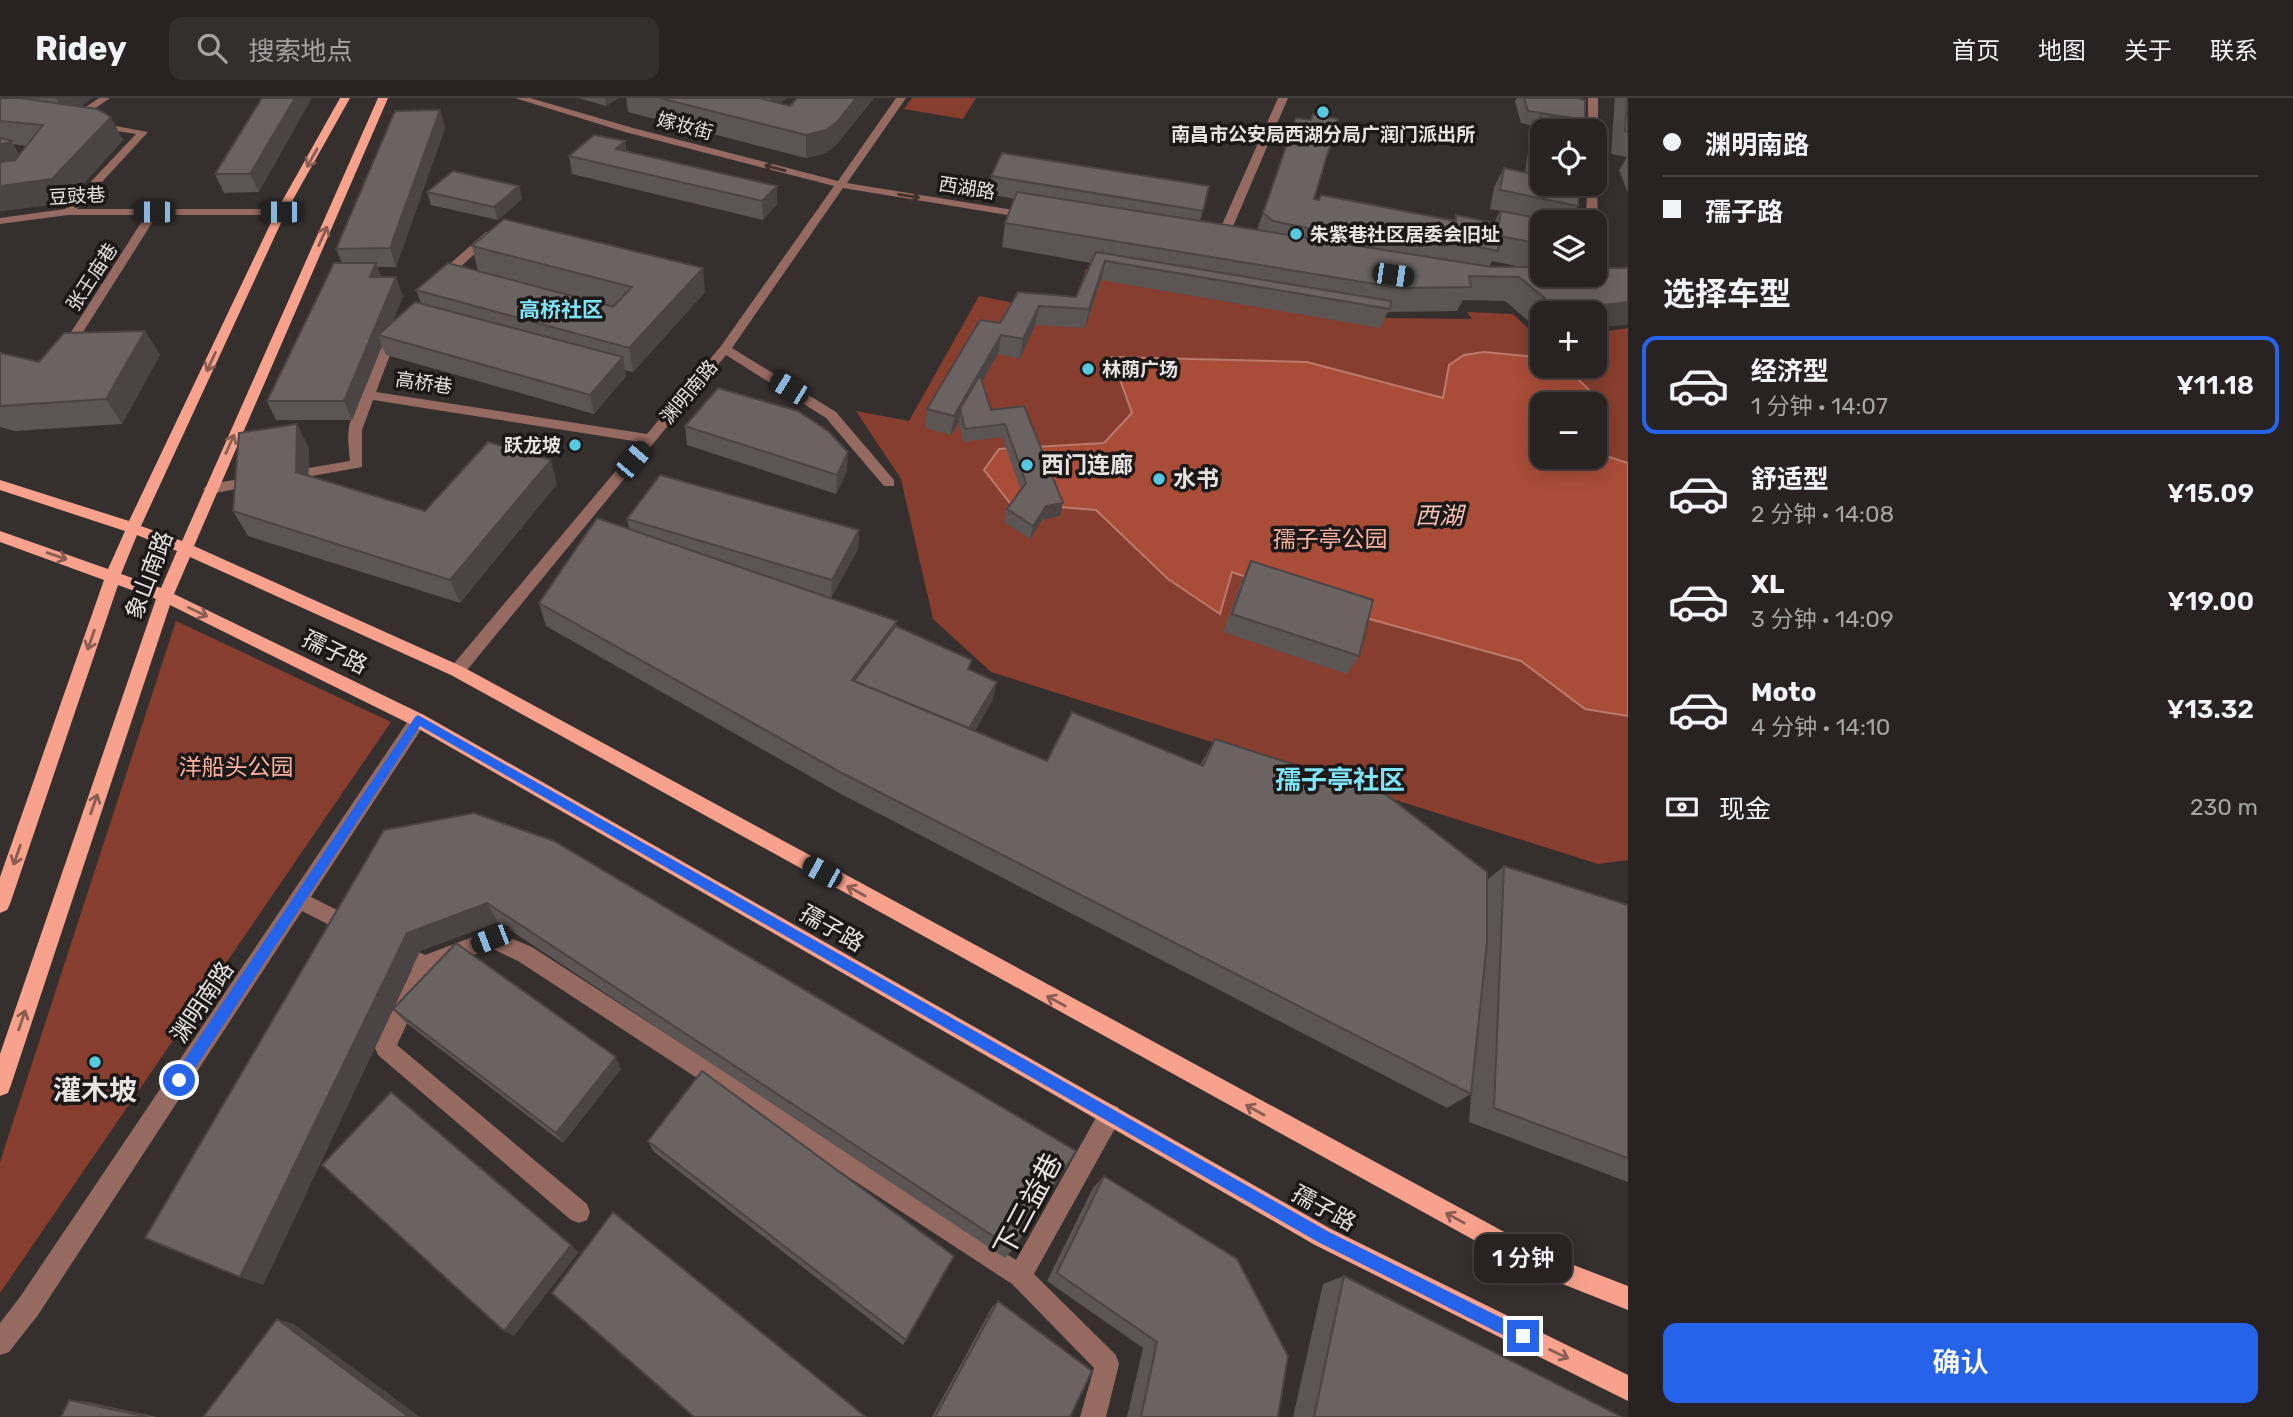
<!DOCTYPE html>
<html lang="zh">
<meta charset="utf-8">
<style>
:root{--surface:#282322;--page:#342f2f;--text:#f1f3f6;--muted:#a5a4a5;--line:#444040;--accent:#2563eb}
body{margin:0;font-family:Rubik,"Noto Sans SC",sans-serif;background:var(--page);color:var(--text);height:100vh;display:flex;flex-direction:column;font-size:26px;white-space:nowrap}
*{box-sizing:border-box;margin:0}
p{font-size:23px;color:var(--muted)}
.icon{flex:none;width:38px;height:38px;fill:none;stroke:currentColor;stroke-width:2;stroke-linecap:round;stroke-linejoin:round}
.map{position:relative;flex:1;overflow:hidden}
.panel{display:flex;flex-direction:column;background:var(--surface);width:665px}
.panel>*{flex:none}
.hud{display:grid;align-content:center;height:154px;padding:0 35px;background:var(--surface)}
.tools{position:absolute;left:1530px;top:21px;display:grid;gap:14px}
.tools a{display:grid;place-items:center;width:77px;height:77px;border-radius:14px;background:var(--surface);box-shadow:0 4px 18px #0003,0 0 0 2px var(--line);font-size:35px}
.end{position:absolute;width:32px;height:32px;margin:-16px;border:9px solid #2563eb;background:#fff;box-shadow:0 0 0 4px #fff}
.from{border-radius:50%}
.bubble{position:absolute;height:49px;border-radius:14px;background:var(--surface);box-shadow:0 4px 18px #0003,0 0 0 2px var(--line);font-size:23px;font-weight:600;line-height:49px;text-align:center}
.car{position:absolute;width:21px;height:42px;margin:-21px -10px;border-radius:9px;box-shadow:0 0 5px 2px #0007;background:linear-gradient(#222 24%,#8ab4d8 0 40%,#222 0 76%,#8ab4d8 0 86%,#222 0)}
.hud b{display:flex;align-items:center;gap:24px;height:66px;font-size:26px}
.hud b+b{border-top:2px solid var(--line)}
.hud i{width:18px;height:18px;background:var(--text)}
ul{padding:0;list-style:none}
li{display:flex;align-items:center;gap:21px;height:98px;margin:0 14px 10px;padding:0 21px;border:4px solid transparent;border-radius:14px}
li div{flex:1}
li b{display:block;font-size:26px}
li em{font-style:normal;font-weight:600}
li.current{border-color:var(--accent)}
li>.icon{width:63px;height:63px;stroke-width:1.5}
h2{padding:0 35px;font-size:32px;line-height:84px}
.pay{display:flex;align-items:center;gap:18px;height:77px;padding:0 35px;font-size:26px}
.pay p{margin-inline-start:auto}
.action{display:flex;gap:14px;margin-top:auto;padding:14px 35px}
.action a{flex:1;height:80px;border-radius:14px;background:var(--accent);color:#fff;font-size:28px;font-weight:600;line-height:80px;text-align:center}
header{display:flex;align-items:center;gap:42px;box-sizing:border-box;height:98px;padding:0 35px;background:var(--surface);border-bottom:2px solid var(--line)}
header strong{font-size:33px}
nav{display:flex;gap:38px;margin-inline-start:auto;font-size:24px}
.search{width:490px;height:63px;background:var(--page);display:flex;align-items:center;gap:18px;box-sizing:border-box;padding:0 24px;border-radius:14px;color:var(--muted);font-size:26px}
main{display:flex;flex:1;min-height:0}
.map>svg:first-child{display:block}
</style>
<header>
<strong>Ridey</strong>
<div class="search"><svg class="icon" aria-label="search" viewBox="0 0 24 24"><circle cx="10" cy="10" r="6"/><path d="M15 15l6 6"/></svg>搜索地点</div>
<nav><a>首页</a><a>地图</a><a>关于</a><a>联系</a></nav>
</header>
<main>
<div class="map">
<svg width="1628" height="1319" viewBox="0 0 1628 1319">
<rect width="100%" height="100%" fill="#352f2e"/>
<path fill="#873e2f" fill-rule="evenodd" d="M912,0H976L963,21L904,11Z
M1086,171L1387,220L1472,221L1467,214L1513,216L1533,235L1542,237V268H1594V235L1628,230V762L1598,766L991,574L933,521L901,381L856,313L909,323L979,198L1071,216ZM1542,306H1594V359H1542Z
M176,523L391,624L0,1195V1064Z"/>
<path fill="#a94d39" stroke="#bb7a6b" stroke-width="2" d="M1484,254L1527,258L1542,263V268C1571,268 1589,291 1607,312L1594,334V306H1542V359H1594V354L1628,365V618L1585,611L1521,563L1359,518L1232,474L1220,516L1168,481L1096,412L1010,405L984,372L999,351L1104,345L1132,315L1112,259L1307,264L1443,300L1449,267L1464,257Z"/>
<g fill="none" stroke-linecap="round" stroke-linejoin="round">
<path fill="#956a60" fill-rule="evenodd" d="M99,0H110L74,25H68V21Z
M515,0H530L633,30L838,83L896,0H906L847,85L1032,115L1038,118L1032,121L843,90L732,250L836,314L894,382V388H884L826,320L726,257L463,577H451L449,573L451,569L640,344L373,302L362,332V369L284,383L277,378L279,375L350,363C349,352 347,339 349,329C355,308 379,238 398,230L404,234L393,249L376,294L647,336L721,248L834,88L625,34Z
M1278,0H1288L1225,147L1215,149L1213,147Z
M1588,0H1598V33L1594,36V33H1588Z
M94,24L148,34L77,111H281L286,114L281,117H157L71,253L65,257L59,253L146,117H68L0,126V120L65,111L136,36L90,29V25Z
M1594,83L1597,86L1598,124L1594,127V124H1586L1587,86H1594Z
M486,134L496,136L443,185H435V179Z
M257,378L264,383L262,386L210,396L203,391L210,386Z
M418,615L424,617L427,622L424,627L311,799L359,823L362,829L359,835L352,838L345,835L302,813L38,1217L9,1254L0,1257V1225L20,1199L412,617Z
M491,832L532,849L1016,1162L1102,1009L1110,1006L1118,1009L1121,1017L1118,1025L1034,1176L1116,1257L1119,1266L1106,1319H1080L1094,1270L1012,1186L518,863L491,850L431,874L397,947L587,1106L590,1114L587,1122L579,1125L571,1122L378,957L375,950L412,871L388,858L385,852L388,846L395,843L425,857Z"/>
<path fill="#f8a28e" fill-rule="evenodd" d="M340,0H350L286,114L141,428L182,443L378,0H388L194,448L463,569L1545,1156L1628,1188V1212L1530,1173L451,577L190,459L174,496L424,617L1331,1131L1628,1277V1303L1315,1147L412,627L170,507L11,987L8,995L0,998V956L156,501L118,487L10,806L7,812L0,815V779L104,482L0,444V433L108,471L125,433L0,392V382L129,423L276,114ZM137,437L177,453L161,490L121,476Z"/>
</g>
<path fill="#5b5553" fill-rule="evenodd" d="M0,0H92L80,9L123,42L66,105L0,113ZM13,46L26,48L19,57Z
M262,0L259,94L224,95L215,76Z
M578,0H618L606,8Z
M626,0H787L781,5L790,8L797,0H874L836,47L826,55L806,60L628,14Z
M1517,0H1580L1585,22L1578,108L1569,124H1542V164L1539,169L1628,170V226L1594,230V215H1542V233L1539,232L1505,203L1463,202L1457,213L1388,214L1380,230L1101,182L1085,230L1035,227L1020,261L998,256L982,283L991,312L1024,308L1060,418L1042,422L1030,441L1004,424L1007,411L1021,392L1002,339L963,344L959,324L951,337L925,330L927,311L1000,225L1018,194L1076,199L1091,165L1002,149L1005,125L1015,101L988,96L991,78L1209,88L1200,123L1257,132L1296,20L1314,101L1454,122L1456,117L1494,125L1500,113L1490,111L1494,89L1504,70L1525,74L1531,34L1535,28L1521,25L1515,3ZM1492,163L1521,169H1489Z
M1615,0H1628V95L1619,72L1627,59L1611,56Z
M440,12L445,30L396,169H377L381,179L403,198L392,225L421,205L416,192L613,208L478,173L472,148L705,194L633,274L625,272L626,278L594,316L386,257L382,248L352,322H276L267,303L342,165L336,151Z
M625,43L626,53L777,88V106L763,122L572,76L569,58Z
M519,88L522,101L498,122L431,107L427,94Z
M145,233L160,257L122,326L15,333L0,329V255L39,264Z
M297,326L309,351L308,378L425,413L557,386L460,505L248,438L233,413Z
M685,328L847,373L836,396L687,347Z
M627,421L859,432L858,451L831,500L896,528L970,572L993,601L975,633L1047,663L1200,667L1215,641L1487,782L1504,768L1628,807V1084L1469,1024L1471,996L1447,1010L841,696L546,528L539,505L629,431Z
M1251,463L1359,558L1347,576L1223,534L1242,482Z
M384,732L1013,1151L1005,1160L498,824L420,853L393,910L621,971L563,1045L405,924L393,911L263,1187Z
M648,1043L906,1242L903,1247L653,1053Z
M1104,1078L1278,1319H1127L1143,1250L1047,1183L1093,1090Z
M1344,1178L1622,1319H1293L1323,1186Z
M998,1203L1070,1319H932L992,1209Z
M69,1302L87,1304L157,1319H61Z"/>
<path fill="#4a4544" d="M56,0H92L66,18Z
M295,0H312L259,94L250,76Z
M605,0H618L606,8Z
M771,0H787L771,14Z
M856,0H874L836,47L826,55L806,60V37Z
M440,12L445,30L396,169L390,150Z
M111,19L123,42L66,105L0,113V88Z
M11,43L22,61L0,70V47Z
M625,43L627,62L616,51Z
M519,88L522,101L498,122L494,109Z
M777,88V106L763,122L762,103Z
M1105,163L1101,182L1085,230L1089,211Z
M376,165L383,184L370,179Z
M703,170L705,194L633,274L629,250Z
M396,179L403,198L386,239L378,237L382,248L352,322L344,303Z
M1628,204V226L1594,230V215H1567L1569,211Z
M1039,208L1035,227L1020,261L1023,241Z
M145,233L160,257L122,326L106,301Z
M1001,237L998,256L962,318L960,311L959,324L951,337L954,318Z
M623,259L626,278L594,316L590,297Z
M297,326L309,351L308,399L296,374Z
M848,354L847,373L836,396L837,377Z
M551,362L557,386L460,505L450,482Z
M1063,405L1060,418L1042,422L1030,441L1033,428L1046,408Z
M859,432L858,451L831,500L832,482Z
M897,523L894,546L852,586V582Z
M997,584L993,601L963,652L967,635Z
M487,805L498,824L420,853L263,1187L240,1179L407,835Z
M616,959L621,971L563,1045L556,1035Z
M571,1147L579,1154L514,1238L504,1233Z
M277,1221L294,1226L420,1319H409Z"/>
<path fill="#6a6361" stroke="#4a4544" stroke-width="2" d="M0,0H20L97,11L111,19L52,81L0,88V64L15,62L43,27L0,23Z
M262,0H295L250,76H215Z
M660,0H759L790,8L797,0H856L837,24L826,32L806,37Z
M1524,0H1575L1585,2V22L1528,13Z
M1627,0H1628V34L1625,33Z
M440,12L390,150L336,151L395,13Z
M1313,16L1338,21L1314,101L1319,102L1321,97L1456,123V117L1499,126L1501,113L1552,123V124H1542V146L1499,138L1498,153L1446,142L1445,148L1384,135L1383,139L1324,127L1322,133L1273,123L1263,115L1296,20L1311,22Z
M1541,16L1587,24L1586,33H1542V86H1580L1578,108L1500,92L1504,70L1532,76Z
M594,37L625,43L616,51L777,88L762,103L569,58Z
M0,40L11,43L0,47Z
M1002,55L1209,88L1203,113L991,78Z
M453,73L519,88L494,109L427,94Z
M1017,94L1492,169H1542V177H1594V170H1628V204L1569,211L1554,208L1519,179L1469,178L1471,189L1399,190L1005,125Z
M504,121L703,170L629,250L416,192L448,165L613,209L632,189L472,148Z
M1096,154L1391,203L1390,211L1105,163L1089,211L1039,208L1023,241L1001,237L954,318L927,311L980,222L1000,225L1018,194L1076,199Z
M334,165H376L370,179H396L344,303H267Z
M415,204L623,259L590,297L378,237Z
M145,233L106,301L0,308V255L39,264L64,235Z
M980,277L991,312L1024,308L1063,405L1046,408L1033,428L1007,411L1026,385L1005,326L965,331L960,311Z
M718,290L798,313L828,333L848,354L837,377L685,328Z
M297,326L296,374L425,413L488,344L551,362L450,482L233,413L239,335Z
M660,377L859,432L832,482L627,421Z
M597,420L897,523L852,582L1047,663L1072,614L1203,668L1215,641L1385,696L1487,774V844L1471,996L842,675L539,505Z
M1251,463L1373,502L1359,558L1232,516Z
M896,528L972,562L968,571L997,584L969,630L854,583Z
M474,715L554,743L1076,1053L1013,1151L487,805L407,835L240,1179L145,1140L384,732Z
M1504,768L1628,807V1060L1494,1010Z
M456,845L616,959L556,1035L393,911Z
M702,973L954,1158L906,1242L648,1043Z
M391,994L571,1147L504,1233L322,1067Z
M1104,1078L1237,1161L1288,1258L1278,1319H1141L1157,1244L1057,1175Z
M613,1114L866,1319H694L552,1195Z
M1344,1178L1622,1319H1314Z
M998,1203L1092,1273L1070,1319H935Z
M277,1221L409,1319H203Z
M69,1302L148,1319H61Z"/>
<defs><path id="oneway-shaft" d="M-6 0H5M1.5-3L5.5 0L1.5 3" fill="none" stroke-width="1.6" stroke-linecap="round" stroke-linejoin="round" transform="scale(1.75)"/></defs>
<g stroke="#8a5d52">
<use href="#oneway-shaft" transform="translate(312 60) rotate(119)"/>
<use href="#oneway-shaft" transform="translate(323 138) rotate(-66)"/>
<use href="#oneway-shaft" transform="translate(211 264) rotate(115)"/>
<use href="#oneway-shaft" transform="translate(230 346) rotate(-66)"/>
<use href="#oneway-shaft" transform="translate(57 458) rotate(19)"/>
<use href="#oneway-shaft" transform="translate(198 514) rotate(26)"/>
<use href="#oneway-shaft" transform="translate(91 542) rotate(109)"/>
<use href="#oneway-shaft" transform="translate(94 706) rotate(-71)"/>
<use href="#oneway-shaft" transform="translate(17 757) rotate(109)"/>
<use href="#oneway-shaft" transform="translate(856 793) rotate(-151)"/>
<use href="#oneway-shaft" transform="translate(1056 903) rotate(-151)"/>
<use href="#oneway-shaft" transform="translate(22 922) rotate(-71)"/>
<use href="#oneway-shaft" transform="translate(1255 1012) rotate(-151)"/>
<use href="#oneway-shaft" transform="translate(1455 1120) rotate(-151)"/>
<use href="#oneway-shaft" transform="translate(1559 1256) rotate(26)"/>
</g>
<g stroke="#40312d">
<use href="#oneway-shaft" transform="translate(775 70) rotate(-165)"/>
<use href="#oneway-shaft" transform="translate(909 98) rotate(9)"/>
</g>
<path fill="#2563eb" d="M418,617L1329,1134L1528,1233L1531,1238L1528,1244L1523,1246L1517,1244L1318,1144L420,628L184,987H174V977L415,619Z"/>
<g fill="#56c9e1" stroke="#1b1817" stroke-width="2.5">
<circle cx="1323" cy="14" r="7"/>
<circle cx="1296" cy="136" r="7"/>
<circle cx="1088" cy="271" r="7"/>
<circle cx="575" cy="347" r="7"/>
<circle cx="1027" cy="367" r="7"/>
<circle cx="1159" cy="381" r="7"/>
<circle cx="95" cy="964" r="7"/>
</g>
<g text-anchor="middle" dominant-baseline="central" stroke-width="7" stroke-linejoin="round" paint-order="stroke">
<g font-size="19" fill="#e6e2e1" stroke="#1b1817">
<text transform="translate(685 28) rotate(15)">嫁妆街</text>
<text transform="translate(967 90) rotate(9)">西湖路</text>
<text transform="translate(77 98) rotate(-3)">豆豉巷</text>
<text transform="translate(92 179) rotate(-57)">张王庙巷</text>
<text transform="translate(424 285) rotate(8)">高桥巷</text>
<text transform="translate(689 294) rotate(-50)">渊明南路</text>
</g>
<g font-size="19" font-weight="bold" fill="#e6e2e1" stroke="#1b1817" text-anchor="start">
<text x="1323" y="36" text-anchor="middle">南昌市公安局西湖分局广润门派出所</text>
<text x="1310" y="136">朱紫巷社区居委会旧址</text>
<text x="1102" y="271">林荫广场</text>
<text x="561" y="347" text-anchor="end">跃龙坡</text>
</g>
<g font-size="21" font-weight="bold" fill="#7ee4fa" stroke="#1b1817">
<text x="561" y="211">高桥社区</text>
</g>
<g font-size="23" font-weight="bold" fill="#e6e2e1" stroke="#1b1817" text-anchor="start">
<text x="1041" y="367">西门连廊</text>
<text x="1173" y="381">水书</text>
</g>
<g font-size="23" fill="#feb1a0" stroke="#1b1817">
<text x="1330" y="441">孺子亭公园</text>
<text x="236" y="669">洋船头公园</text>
</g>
<g font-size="23" fill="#e6e2e1" stroke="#1b1817">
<text transform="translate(149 477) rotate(-69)">象山南路</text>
<text transform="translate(335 554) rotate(26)">孺子路</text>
<text transform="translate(832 830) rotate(30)">孺子路</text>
<text transform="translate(202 904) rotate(-56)">渊明南路</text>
<text transform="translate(1324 1110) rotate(29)">孺子路</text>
</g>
<g font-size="24" font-style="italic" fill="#f6c2b6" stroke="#1b1817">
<text x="1439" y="418">西湖</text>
</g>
<g font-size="26" font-weight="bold" fill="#7ee4fa" stroke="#1b1817">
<text x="1340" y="682">孺子亭社区</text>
</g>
<g font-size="28" font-weight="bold" fill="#e6e2e1" stroke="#1b1817">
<text x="95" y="992">灌木坡</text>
</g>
<g font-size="28" fill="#e6e2e1" stroke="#1b1817">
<text transform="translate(1028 1107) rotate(-62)">下三益巷</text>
</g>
</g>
</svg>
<div class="tools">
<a><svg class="icon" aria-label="locate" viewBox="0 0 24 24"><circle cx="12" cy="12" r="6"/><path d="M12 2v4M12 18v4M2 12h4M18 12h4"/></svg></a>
<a><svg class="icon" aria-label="layers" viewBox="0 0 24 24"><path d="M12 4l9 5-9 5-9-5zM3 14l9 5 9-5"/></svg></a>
<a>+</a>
<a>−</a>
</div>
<i class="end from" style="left:179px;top:982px"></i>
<i class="end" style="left:1523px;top:1238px"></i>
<div class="bubble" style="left:1474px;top:1136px;width:98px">1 分钟</div>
<i class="car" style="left:154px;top:114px;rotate:270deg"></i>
<i class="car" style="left:281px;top:114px;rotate:270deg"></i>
<i class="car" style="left:1393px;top:177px;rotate:98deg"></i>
<i class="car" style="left:789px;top:290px;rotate:302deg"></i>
<i class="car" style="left:633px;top:362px;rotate:40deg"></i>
<i class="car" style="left:822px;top:774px;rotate:299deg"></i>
<i class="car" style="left:491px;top:841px;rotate:249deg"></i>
</div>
<section class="panel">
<div class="hud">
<b><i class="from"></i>渊明南路</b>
<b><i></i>孺子路</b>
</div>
<h2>选择车型</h2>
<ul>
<li class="current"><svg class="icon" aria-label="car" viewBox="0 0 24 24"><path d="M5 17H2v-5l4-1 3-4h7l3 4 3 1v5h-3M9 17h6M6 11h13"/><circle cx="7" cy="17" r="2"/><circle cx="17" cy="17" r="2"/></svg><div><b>经济型</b><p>1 分钟 · 14:07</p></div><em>¥11.18</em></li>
<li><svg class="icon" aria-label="car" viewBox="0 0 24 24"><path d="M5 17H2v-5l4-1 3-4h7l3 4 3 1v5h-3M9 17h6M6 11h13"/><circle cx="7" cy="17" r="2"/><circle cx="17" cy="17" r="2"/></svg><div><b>舒适型</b><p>2 分钟 · 14:08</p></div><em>¥15.09</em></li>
<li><svg class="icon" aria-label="car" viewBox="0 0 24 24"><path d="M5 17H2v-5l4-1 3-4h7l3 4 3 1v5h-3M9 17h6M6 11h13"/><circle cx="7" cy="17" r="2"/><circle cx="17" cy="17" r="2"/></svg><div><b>XL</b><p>3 分钟 · 14:09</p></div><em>¥19.00</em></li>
<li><svg class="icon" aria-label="car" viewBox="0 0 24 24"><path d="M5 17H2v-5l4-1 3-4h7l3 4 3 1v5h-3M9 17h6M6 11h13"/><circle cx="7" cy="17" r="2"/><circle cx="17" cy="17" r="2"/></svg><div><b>Moto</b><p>4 分钟 · 14:10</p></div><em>¥13.32</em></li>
</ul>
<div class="pay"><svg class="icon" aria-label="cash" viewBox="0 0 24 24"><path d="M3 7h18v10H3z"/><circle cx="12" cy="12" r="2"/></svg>现金<p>230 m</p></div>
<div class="action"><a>确认</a></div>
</section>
</main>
